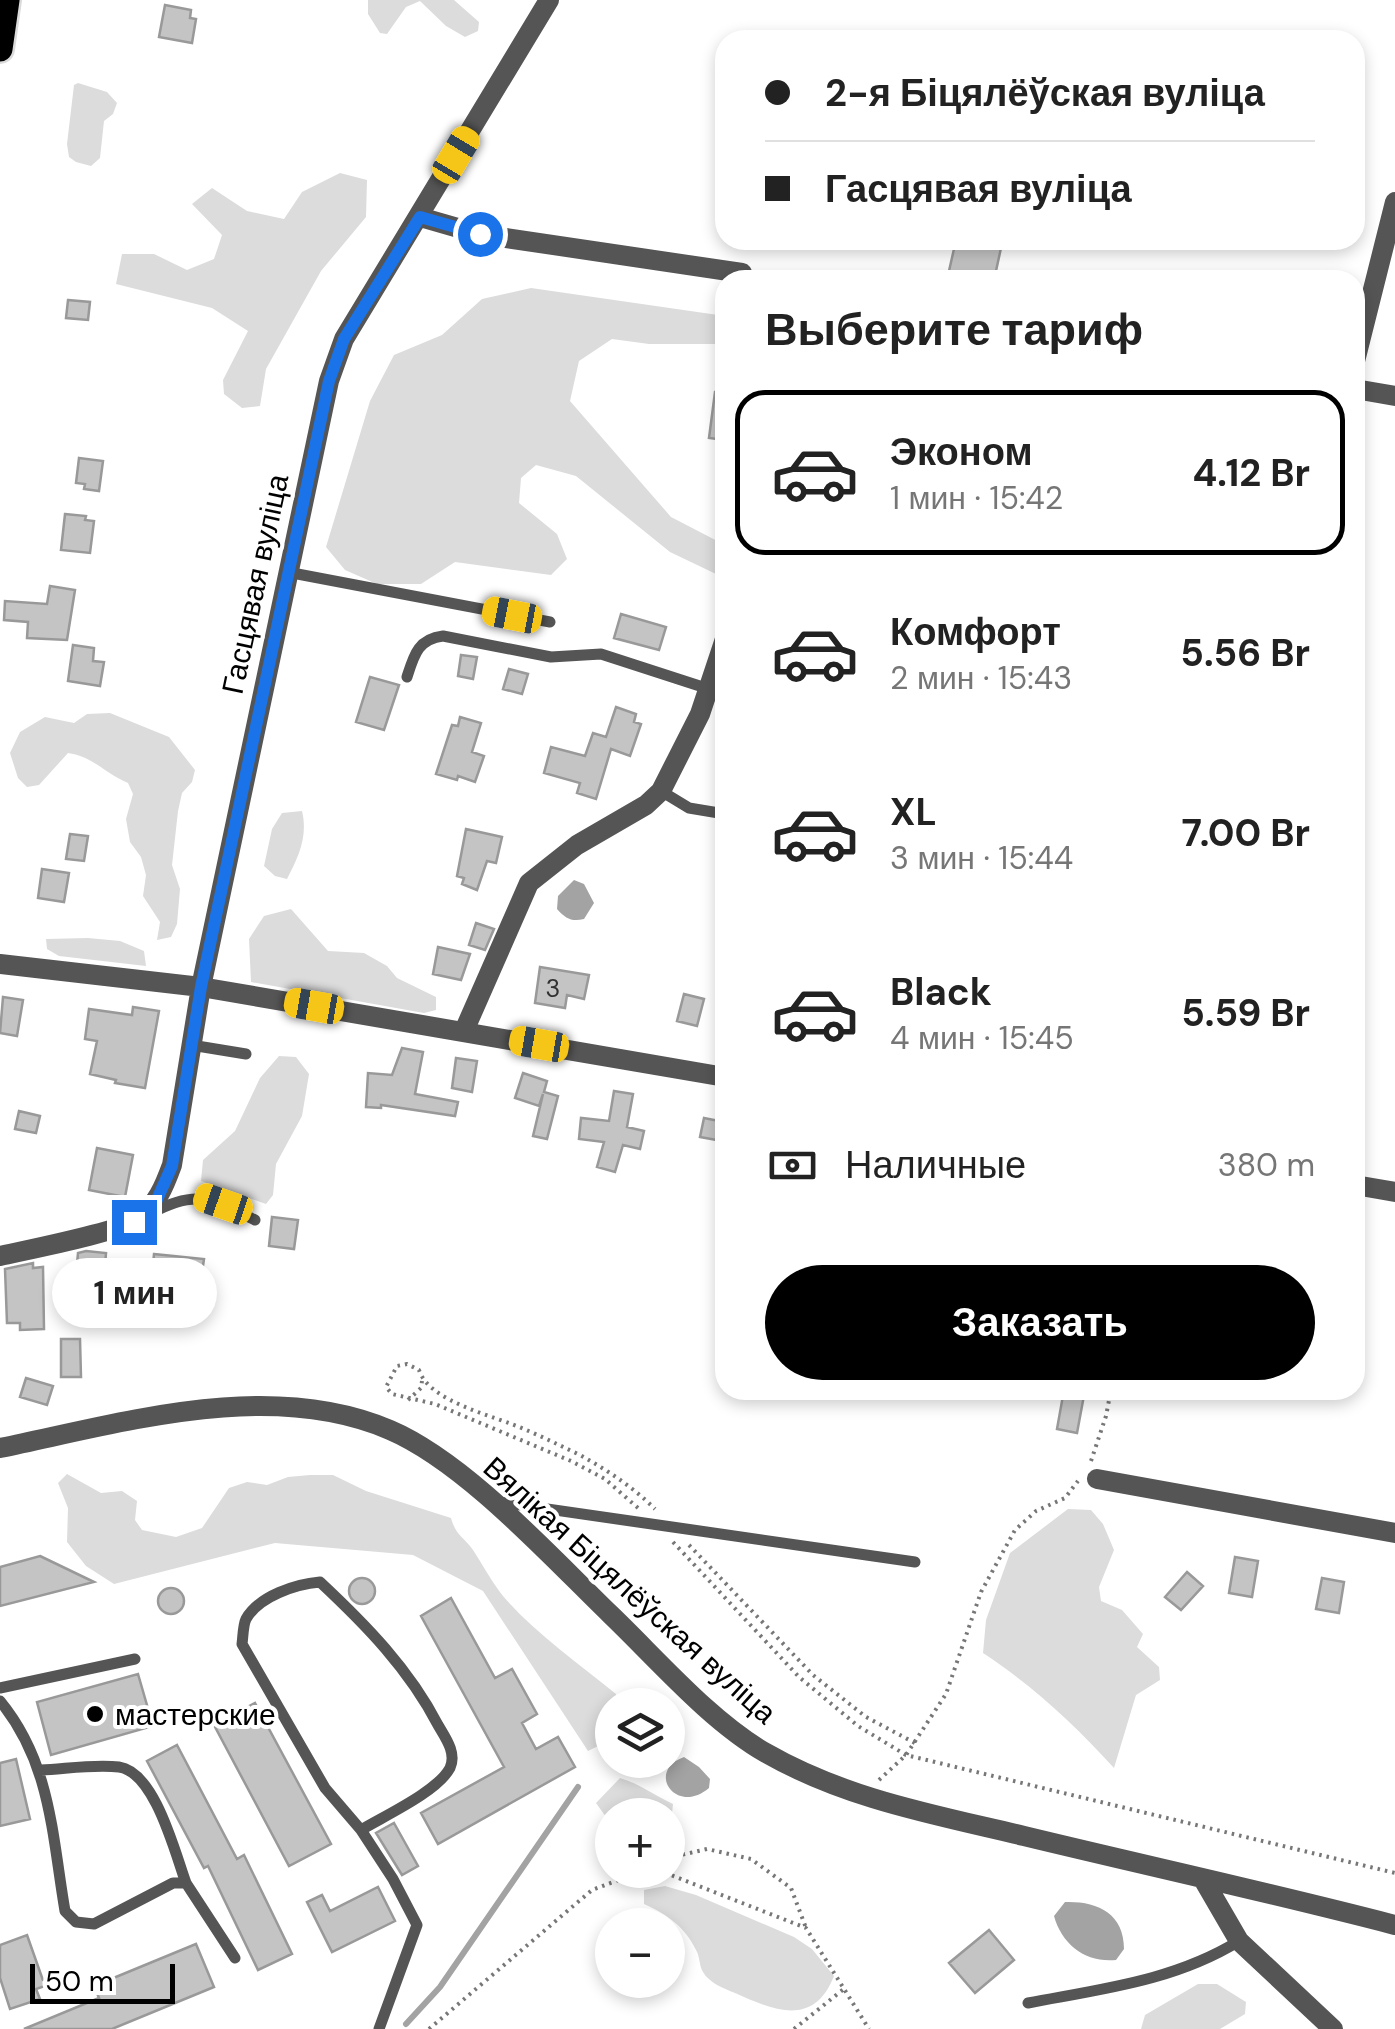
<!DOCTYPE html>
<html lang="ru">
<meta charset="utf-8">
<style>
:root{--surface:#fff;--page:#f2f2f2;--text:#222;--muted:#767676;--line:#e0e0e0;--accent:#000}
body{margin:0;font-family:"DM Sans",sans-serif;background:var(--page);color:var(--text);height:100vh;display:flex;flex-direction:column;font-size:38px;white-space:nowrap}
*{box-sizing:border-box;margin:0}
p{font-size:32px;color:var(--muted)}
.icon{flex:none;width:55px;height:55px;fill:none;stroke:currentColor;stroke-width:2;stroke-linecap:round;stroke-linejoin:round}
.map{position:relative;flex:1;overflow:hidden}
.panel{position:absolute;left:715px;top:270px;width:650px;height:1130px;display:flex;flex-direction:column;background:var(--surface);border-radius:30px;box-shadow:0 5px 15px #0003}
.panel>*{flex:none}
.top-card{position:absolute;left:715px;top:30px;width:650px;height:220px;border-radius:30px;box-shadow:0 5px 15px #0003;display:grid;align-content:center;height:220px;padding:0 50px;background:var(--surface)}
.buttons{position:absolute;left:595px;top:1688px;display:grid;gap:20px}
.buttons a{display:grid;place-items:center;width:90px;height:90px;border-radius:50%;background:var(--surface);box-shadow:0 5px 15px #0003;font-size:50px}
.scale{position:absolute;left:30px;bottom:25px;width:145px;box-sizing:border-box;padding-left:10px;border:5px solid #000;border-top:0;font-size:28px;line-height:35px;white-space:nowrap;color:#000;-webkit-text-stroke:8px #fff;paint-order:stroke}
.end{position:absolute;width:45px;height:45px;margin:-22px;border:12px solid #1a73e8;background:#fff;box-shadow:0 0 0 5px #fff}
.from{border-radius:50%}
.bubble{position:absolute;height:70px;border-radius:35px;background:var(--surface);box-shadow:0 5px 15px #0003;font-size:32px;font-weight:700;line-height:70px;text-align:center}
.car{position:absolute;width:30px;height:60px;margin:-30px -15px;border-radius:12px;box-shadow:0 0 8px 2px #0007;background:linear-gradient(#f5c518 24%,#345 0 40%,#f5c518 0 76%,#345 0 86%,#f5c518 0)}
.top-card b{display:flex;align-items:center;gap:35px;height:95px;font-size:38px}
.top-card b+b{border-top:2px solid var(--line)}
.top-card i{width:25px;height:25px;background:var(--text)}
ul{padding:0;list-style:none}
li{display:flex;align-items:center;gap:30px;height:165px;margin:0 20px 15px;padding:0 30px;border:5px solid transparent;border-radius:30px}
li div{flex:1}
li b{display:block;font-size:38px}
li em{font-style:normal;font-weight:700}
li.on{border-color:var(--accent)}
li>.icon{width:90px;height:90px;stroke-width:1.5}
h2{padding:0 50px;font-size:45px;line-height:120px}
.pay{display:flex;align-items:center;gap:25px;height:110px;padding:0 50px;font-size:38px}
.pay p{margin-inline-start:auto}
.primary-button{display:flex;gap:20px;margin-top:auto;padding:20px 50px}
.primary-button a{flex:1;height:115px;border-radius:60px;background:var(--accent);color:#fff;font-size:40px;font-weight:700;line-height:115px;text-align:center}
.map>svg:first-child{display:block}
</style>
<div class="map">
<svg width="1395" height="2029" viewBox="0 0 1395 2029">
<rect width="100%" height="100%" fill="#fff"/>
<path fill="#dcdcdc" d="M368,0H454L479,22L478,31L465,37L446,26L420,1L406,7L387,34L380,33L368,14Z
M78,83L107,92L117,103L113,114L104,121L100,158L91,166L76,162L69,157L67,144L74,85Z
M340,173L367,180L366,217L321,271L266,369L260,406L242,408L224,394L223,380L248,331L212,308L116,284L122,254H154L187,270L214,259L222,235L192,204L212,188L247,211L284,219L302,192Z
M531,288L725,316V344H649L612,339L579,361L570,401L671,517L725,545V570L716,574L670,552L576,476L536,465L521,478L519,503L557,534L567,559L551,575L455,562L421,584H377L345,570L326,547L370,401L394,355L442,335L482,299Z
M110,713L169,737L195,770L192,782L182,793L178,811L172,865L180,889L177,924L171,937L157,940L160,922L143,896L146,875L141,857L130,842L126,819L133,794L128,783C106,774 92,756 68,753L39,785L27,787L18,778L10,753L20,732L45,717L74,723L87,714Z
M302,811C308,836 299,856 287,879L275,876L264,866L272,829L282,813Z
M291,909L328,951L364,953L387,966L397,978L436,997V1010L424,1013L251,982L249,939L264,916Z
M88,938L120,941L144,951L146,966L59,956L47,949L46,939Z
M279,1056L296,1057L309,1074L302,1116L276,1164L273,1195L266,1204L201,1181L203,1160L235,1131L260,1078Z
M67,1474L101,1493L122,1491L137,1501L135,1520L142,1530L176,1537L202,1528L229,1488L247,1482L267,1485L288,1477L310,1475H333L366,1491L451,1518C456,1536 463,1536 473,1550C483,1565 491,1581 503,1596C535,1633 578,1663 616,1694V1705H612V1730L600,1745L588,1751L483,1591L413,1555L275,1543L114,1584L86,1566L67,1542L68,1508L58,1483Z
M1068,1509L1091,1510L1103,1524L1114,1550L1099,1587L1101,1601L1122,1610L1143,1634L1137,1647L1159,1667L1160,1680L1136,1695L1114,1768C1074,1724 1033,1686 983,1653L986,1620L1010,1553Z
M620,1778C640,1784 654,1795 673,1804L672,1813L612,1815V1819L606,1817L596,1803Z
M665,1886L696,1895L794,1937L812,1949L834,1976C814,2027 775,2011 735,1993C725,1989 709,1983 703,1972C699,1966 700,1956 696,1950C685,1927 667,1914 644,1904V1890Z
M1198,1984H1217L1246,2002L1245,2014L1220,2029H1141L1145,2015Z"/>
<path fill="#a3a3a3" d="M574,880L584,884L594,903L584,919C572,922 566,919 557,909L558,896Z
M684,1757L699,1767L710,1779L709,1788C676,1816 645,1771 684,1757Z
M1065,1902C1097,1901 1124,1913 1124,1949L1116,1960C1086,1963 1062,1945 1054,1916Z"/>
<g fill="none" stroke-linecap="round" stroke-linejoin="round">
<path stroke="#a3a3a3" stroke-width="6" d="M406,2024L440,1987L578,1787"/>
</g>
<path fill="#c4c4c4" stroke="#999" stroke-width="2.5" d="M165,5L191,10L190,18L196,19L192,43L159,37Z
M956,240L1001,248L994,280L949,271Z
M68,300L90,302L88,320L66,318Z
M715,392L725,393V440L709,438Z
M79,458L103,461L99,491L84,489L85,484L76,483Z
M65,514L86,516L85,520L94,521L90,553L61,550Z
M50,586L75,590L67,640L27,638L28,622L4,620L5,601L47,604Z
M621,614L666,627L659,650L614,638Z
M73,645L94,648L93,661L104,662L100,686L68,681Z
M461,655L477,657L473,679L458,676Z
M509,669L528,674L522,694L503,689Z
M370,677L399,685L384,730L356,722Z
M616,707L636,714L634,722L641,724L630,756L611,749L596,799L577,793L580,783L544,773L551,747L585,756L593,733L606,737Z
M460,717L481,723L472,752L484,756L475,782L458,776L457,780L436,774L452,725L458,726Z
M466,829L502,837L496,863L487,861L477,890L462,884L464,878L457,876Z
M70,834L88,836L84,861L66,859Z
M42,869L69,873L64,902L38,898Z
M476,923L494,929L485,950L469,945Z
M438,947L470,954L461,980L433,974Z
M540,967L589,975L584,999L567,995L565,1008L535,1003Z
M684,994L704,999L697,1026L677,1021Z
M3,997L23,1000L17,1036L0,1033Z
M133,1007L159,1011L145,1088L115,1083L116,1080L90,1074L97,1041L85,1039L89,1009L132,1015Z
M402,1048L423,1052L415,1094L458,1102L455,1116L381,1105V1108L366,1107L368,1073L392,1075Z
M456,1058L477,1061L472,1092L452,1088Z
M523,1073L547,1081L544,1092L558,1096L547,1139L533,1136L543,1094L539,1106L515,1098Z
M614,1091L633,1094L627,1127L644,1131L640,1149L623,1145L615,1172L597,1167L604,1142L579,1139L581,1118L609,1121Z
M19,1111L40,1116L36,1133L15,1129Z
M704,1118L724,1122L722,1141L700,1137Z
M97,1148L133,1155L125,1197L89,1190Z
M272,1217L298,1220L294,1249L269,1246Z
M86,1251L106,1253L104,1279L76,1276L78,1253Z
M154,1254L204,1259L199,1293L173,1290L175,1276L152,1275Z
M33,1263V1268L43,1267L44,1329L20,1330V1323H7L5,1269Z
M61,1339H80L81,1377H61Z
M26,1378L53,1386L47,1405L20,1397Z
M1064,1390H1085L1077,1433L1057,1429Z
M40,1556L94,1582L0,1606V1567Z
M1235,1557L1258,1561L1252,1597L1229,1593Z
M1187,1572L1203,1586L1181,1610L1165,1597Z
M349 1591a13 13 0 1 1 26 0a13 13 0 1 1-26 0Z
M1322,1578L1344,1582L1339,1613L1316,1609Z
M158 1601a13 13 0 1 1 26 0a13 13 0 1 1-26 0Z
M451,1598L495,1678L512,1669L537,1714L522,1723L536,1749L558,1737L575,1767L438,1844L421,1813L504,1767L421,1616Z
M138,1674L153,1726L51,1755L37,1702Z
M255,1703L331,1844L289,1866L214,1725Z
M177,1745L237,1859L244,1855L292,1954L258,1970L208,1866L204,1868L147,1761Z
M16,1759L30,1819L0,1826V1763Z
M394,1823L418,1866L402,1875L376,1833Z
M378,1887L395,1921L332,1952L307,1902L322,1895L330,1911Z
M989,1930L1014,1960L975,1993L949,1963Z
M27,1935L45,1986L36,1989L40,1999L10,2009L0,1978V1945Z
M196,1944L214,1987L112,2029H24L99,1998L94,1986Z"/>
<g fill="none" stroke-linecap="round" stroke-linejoin="round">
<g stroke="#dbdbdb" stroke-width="30">
<path id="primary" d="M0,49L7,0"/>
</g>
<path stroke="#777" stroke-width="4" stroke-dasharray="2.5 5" stroke-linecap="butt" d="M408,1400L421,1388L422,1381
M1091,1461L1106,1416L1111,1390
M638,1508L605,1479L571,1461L435,1404L392,1394L386,1387L397,1366L407,1364L419,1370C429,1402 495,1416 524,1429C543,1437 561,1446 580,1455C607,1470 633,1487 655,1509
M673,1542L799,1677L858,1726L906,1755L1395,1873
M689,1545L813,1675L866,1717L915,1743
M879,1780L906,1755L946,1694L981,1592L1015,1530L1036,1511L1065,1498L1078,1481
M668,1858L707,1849L751,1859L791,1888L806,1928
M658,1870L806,1928L869,2029
M429,2029L592,1890L624,1878L635,1870
M794,2029L845,1988"/>
<path stroke="#555" stroke-width="11" d="M287,572L550,622
M407,677C414,655 418,639 443,636L551,657L601,654L709,689
M661,791L689,808L725,814
M191,1045L246,1054
M152,1213C196,1189 213,1199 255,1220
M499,1502L915,1562
M0,1688L135,1659
M0,1701C51,1763 52,1835 65,1911L76,1922L94,1924L173,1883H186L235,1958
M41,1770C65,1769 94,1764 119,1767C155,1772 175,1853 186,1883
M361,1830C384,1816 437,1792 450,1768C457,1753 445,1737 438,1725C409,1669 366,1625 320,1582C296,1584 259,1596 246,1619C243,1625 243,1637 242,1644L325,1788L361,1830L393,1879L417,1925L379,2029
M1028,2003C1101,1989 1174,1981 1239,1941"/>
<path stroke="#555" stroke-width="20" d="M420,217L479,234L742,273
M1355,361L1395,202
M1355,389L1395,396
M0,964L201,987L725,1077
M464,1031L529,883L577,845L646,805L661,791L700,714L725,639
M1355,1185L1395,1192
M0,1256C26,1250 123,1231 138,1219C157,1204 164,1187 172,1165L201,987L329,381L344,339L549,0
M0,1448C122,1423 269,1378 390,1430C465,1462 550,1556 610,1614C657,1659 710,1721 766,1753C846,1799 936,1815 1024,1836C1148,1866 1272,1893 1395,1925
M1097,1479L1395,1533
M1203,1879L1239,1941L1333,2029"/>
<use href="#primary" stroke="#000" stroke-width="25"/>
</g>
<g fill="none" stroke-linecap="round" stroke-linejoin="round">
<path stroke="#1a73e8" stroke-width="12" d="M134,1222L155,1204L172,1166L201,987L329,381L344,339L420,217L480,234"/>
</g>
<circle fill="#000" stroke="#fff" stroke-width="4" cx="95" cy="1714" r="10"/>
<g text-anchor="middle" dominant-baseline="central" stroke-width="8" stroke-linejoin="round" paint-order="stroke">
<g font-size="25" fill="#313131">
<text x="553" y="988">3</text>
</g>
<g font-size="30" fill="#000" stroke="#fff">
<text transform="translate(255 584) rotate(-78)">Гасцявая вуліца</text>
<text transform="translate(630 1590) rotate(42)">Вялікая Біцялёўская вуліца</text>
</g>
<g font-size="30" fill="#000" stroke="#fff" text-anchor="start">
<text x="115" y="1714">мастерские</text>
</g>
</g>
</svg>
<div class="buttons">
<a><svg class="icon" aria-label="layers" viewBox="0 0 24 24"><path d="M12 4l9 5-9 5-9-5zM3 14l9 5 9-5"/></svg></a>
<a>+</a>
<a>−</a>
</div>
<div class="scale">50 m</div>
<i class="end from" style="left:480px;top:234px"></i>
<i class="end" style="left:134px;top:1222px"></i>
<div class="bubble" style="left:52px;top:1258px;width:165px">1 мин</div>
<i class="car" style="left:456px;top:155px;rotate:31deg"></i>
<i class="car" style="left:512px;top:615px;rotate:281deg"></i>
<i class="car" style="left:314px;top:1006px;rotate:280deg"></i>
<i class="car" style="left:539px;top:1044px;rotate:280deg"></i>
<i class="car" style="left:223px;top:1204px;rotate:289deg"></i>
<div class="top-card">
<b><i class="from"></i>2-я Біцялёўская вуліца</b>
<b><i></i>Гасцявая вуліца</b>
</div>
<section class="panel">
<h2>Выберите тариф</h2>
<ul>
<li class="on"><svg class="icon" aria-label="car" viewBox="0 0 24 24"><path d="M5 17H2v-5l4-1 3-4h7l3 4 3 1v5h-3M9 17h6M6 11h13"/><circle cx="7" cy="17" r="2"/><circle cx="17" cy="17" r="2"/></svg><div><b>Эконом</b><p>1 мин · 15:42</p></div><em>4.12 Br</em></li>
<li><svg class="icon" aria-label="car" viewBox="0 0 24 24"><path d="M5 17H2v-5l4-1 3-4h7l3 4 3 1v5h-3M9 17h6M6 11h13"/><circle cx="7" cy="17" r="2"/><circle cx="17" cy="17" r="2"/></svg><div><b>Комфорт</b><p>2 мин · 15:43</p></div><em>5.56 Br</em></li>
<li><svg class="icon" aria-label="car" viewBox="0 0 24 24"><path d="M5 17H2v-5l4-1 3-4h7l3 4 3 1v5h-3M9 17h6M6 11h13"/><circle cx="7" cy="17" r="2"/><circle cx="17" cy="17" r="2"/></svg><div><b>XL</b><p>3 мин · 15:44</p></div><em>7.00 Br</em></li>
<li><svg class="icon" aria-label="car" viewBox="0 0 24 24"><path d="M5 17H2v-5l4-1 3-4h7l3 4 3 1v5h-3M9 17h6M6 11h13"/><circle cx="7" cy="17" r="2"/><circle cx="17" cy="17" r="2"/></svg><div><b>Black</b><p>4 мин · 15:45</p></div><em>5.59 Br</em></li>
</ul>
<div class="pay"><svg class="icon" aria-label="cash" viewBox="0 0 24 24"><path d="M3 7h18v10H3z"/><circle cx="12" cy="12" r="2"/></svg>Наличные<p>380 m</p></div>
<div class="primary-button"><a>Заказать</a></div>
</section>
</div>
